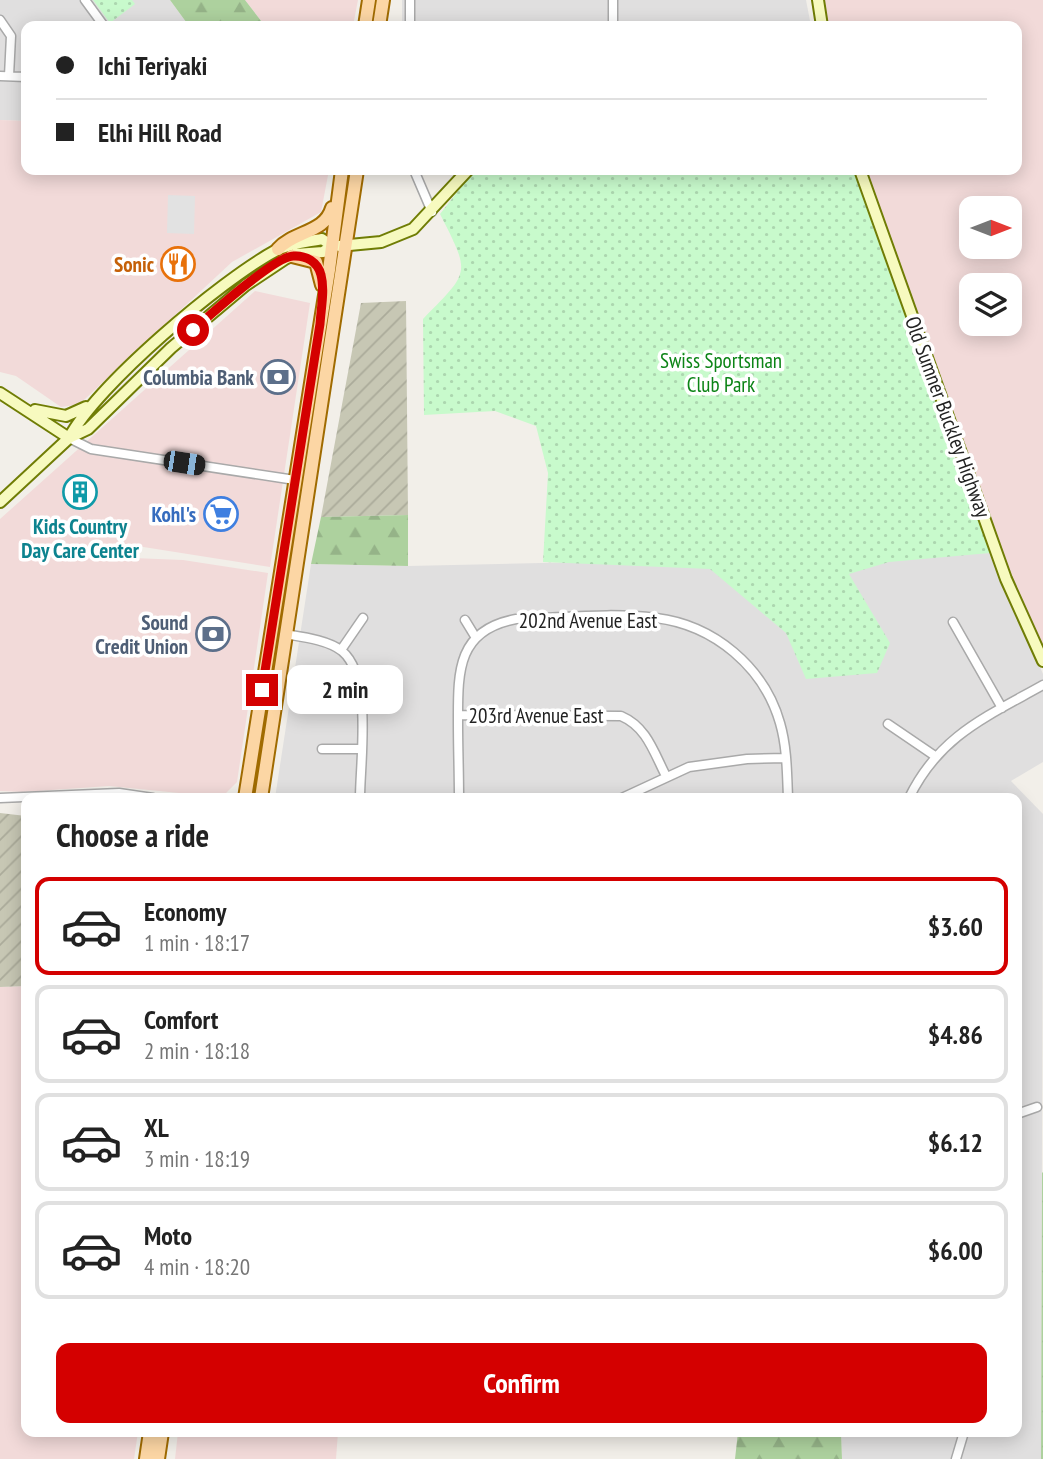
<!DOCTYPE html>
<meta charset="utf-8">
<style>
:root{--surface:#fff;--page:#f6f6f6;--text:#222;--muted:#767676;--line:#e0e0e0;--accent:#d40000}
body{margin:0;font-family:"PT Sans Narrow",sans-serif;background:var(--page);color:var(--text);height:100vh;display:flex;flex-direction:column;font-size:26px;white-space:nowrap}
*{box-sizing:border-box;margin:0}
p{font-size:23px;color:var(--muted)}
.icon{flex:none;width:38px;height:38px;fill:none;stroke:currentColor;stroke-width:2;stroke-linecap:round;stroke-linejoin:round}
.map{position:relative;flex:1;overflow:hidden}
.sheet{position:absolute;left:21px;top:793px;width:1001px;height:644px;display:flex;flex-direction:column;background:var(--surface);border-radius:14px;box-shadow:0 4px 18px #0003}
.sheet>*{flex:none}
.top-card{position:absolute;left:21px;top:21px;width:1001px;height:154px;border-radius:14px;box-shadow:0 4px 18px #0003;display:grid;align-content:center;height:154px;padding:0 35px;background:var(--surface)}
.needle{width:46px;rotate:90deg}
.controls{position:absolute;left:959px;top:196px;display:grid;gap:14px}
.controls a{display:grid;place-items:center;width:63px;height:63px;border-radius:14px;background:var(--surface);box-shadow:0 4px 18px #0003;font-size:35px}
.end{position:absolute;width:32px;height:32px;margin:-16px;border:9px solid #d40000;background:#fff;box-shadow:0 0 0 4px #fff}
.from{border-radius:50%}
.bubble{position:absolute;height:49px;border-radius:14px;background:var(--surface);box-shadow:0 4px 18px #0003;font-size:23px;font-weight:700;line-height:49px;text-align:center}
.car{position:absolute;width:21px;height:42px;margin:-21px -10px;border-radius:9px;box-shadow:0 0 5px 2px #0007;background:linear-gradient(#222 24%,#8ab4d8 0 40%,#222 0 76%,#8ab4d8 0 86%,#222 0)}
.top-card b{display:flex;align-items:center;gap:24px;height:66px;font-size:26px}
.top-card b+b{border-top:2px solid var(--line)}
.top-card i{width:18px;height:18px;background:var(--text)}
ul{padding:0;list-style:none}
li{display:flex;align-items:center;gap:21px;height:98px;margin:0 14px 10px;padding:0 21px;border:4px solid var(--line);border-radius:14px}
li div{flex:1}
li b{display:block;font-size:26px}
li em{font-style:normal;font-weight:700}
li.active{border-color:var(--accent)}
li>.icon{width:63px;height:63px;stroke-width:1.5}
h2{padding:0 35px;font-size:32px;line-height:84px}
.action{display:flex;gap:14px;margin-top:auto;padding:14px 35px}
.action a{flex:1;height:80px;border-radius:14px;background:var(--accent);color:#fff;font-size:28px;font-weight:700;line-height:80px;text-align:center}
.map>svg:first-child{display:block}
</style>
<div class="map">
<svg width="1043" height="1459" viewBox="0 0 1043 1459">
<defs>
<pattern id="construction-furrows" width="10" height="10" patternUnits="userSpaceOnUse" patternTransform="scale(1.75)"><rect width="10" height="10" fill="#c7c7b4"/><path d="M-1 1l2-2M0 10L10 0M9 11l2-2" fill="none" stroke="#abab9a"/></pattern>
<pattern id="forest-firs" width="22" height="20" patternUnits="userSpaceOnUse" patternTransform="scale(1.75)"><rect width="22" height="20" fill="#add19e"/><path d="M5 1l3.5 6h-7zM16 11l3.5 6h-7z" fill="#95b388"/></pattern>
<pattern id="park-dots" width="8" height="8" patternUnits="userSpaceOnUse" patternTransform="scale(1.75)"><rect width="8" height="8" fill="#c8facc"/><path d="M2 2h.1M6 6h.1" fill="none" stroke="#acd6af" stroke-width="1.8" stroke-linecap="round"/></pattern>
</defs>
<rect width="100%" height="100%" fill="#f2efe9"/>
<path fill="#e0dfdf" d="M0,0H170L189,26H26V121L0,120Z
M402,0H806L811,26H402Z
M990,553L1043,674V762L1011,781L1043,814L1041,1459H842L841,1432H1017V798H275L311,564L408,566Z"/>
<path fill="#f2dad9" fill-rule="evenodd" d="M245,0H358L353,26H265Z
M819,0H1043V651L1011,592L860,170H1017V26H822ZM971,208H1010V247H971ZM971,285H1010V324H971Z
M0,120L26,121V170H329L321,212L232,262L85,399L75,405L61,407L16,376L0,372Z
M255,291L310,303L270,567L137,546L133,558L183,560L268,573L237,782L226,793H179L109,786L23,792L0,791V519Z
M26,986V1432H138L134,1459H0V987Z
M178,1432H338L336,1459H175Z"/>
<path fill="url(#construction-furrows)" d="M406,301L408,515L321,517L361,303Z
M0,813L26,816V986L0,987Z"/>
<path fill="url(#forest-firs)" d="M170,0H245L265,26H189Z
M408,515V566L311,564L321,517Z
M1043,1172V1459H1041L1042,1173Z
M738,1432H841L842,1459H735Z"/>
<path fill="url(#park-dots)" d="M93,0H132L135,4L110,23Z
M483,170H853L990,553L889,562L849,574L890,643L877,673L806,679L786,633L710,569L543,562L548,473L536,426L495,411L424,415L423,319C470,271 471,275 440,214L469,177Z"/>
<path fill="#e2e2e2" d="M168,195L195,196L194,234L167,233Z"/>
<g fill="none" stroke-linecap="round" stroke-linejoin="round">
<g stroke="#a9a9a9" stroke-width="11">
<path id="street" d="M85,0L104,26
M613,0V26
M0,20L11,36L9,76
M410,26V0
M0,76L26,77
M414,170L432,212
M69,438L91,449L295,480
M465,620L476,638
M953,622L1002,708
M285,634C303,637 328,640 342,651C373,677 360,761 360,798
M341,650L363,618
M458,715L621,716C647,727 654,753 666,776
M888,724L935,756
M322,749H360
M0,798L119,793L153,798
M459,798C459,773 458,748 458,723C458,673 456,630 516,619C562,618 611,612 656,618C714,625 764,667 780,723C787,747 787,773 788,798
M622,798L689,767L747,759L786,758
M909,798C939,736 986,717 1043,685
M1017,1114L1037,1107
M956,1459L964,1432"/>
</g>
<g stroke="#707d05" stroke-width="14">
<path id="secondary" d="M818,0L822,26
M860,170L1006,579L1043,661
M339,246L381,242L413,229L468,170
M0,393L69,438
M35,410L66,416L86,407
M69,438C98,384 220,281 275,251C289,243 307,242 322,239L332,246
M0,502L69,438L88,429L171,348L246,285L285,259L296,254L323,252L332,246"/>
</g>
<g stroke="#a06b00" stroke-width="16">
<path id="primary" d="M365,26L369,0
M379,26L383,0
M278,249C294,231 325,233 332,208
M292,256L316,262L322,285
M245,798L329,270L342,170
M261,798L357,170
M146,1459L150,1432
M158,1459L162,1432"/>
</g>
<use href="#street" stroke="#fff" stroke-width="8"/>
<use href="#secondary" stroke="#f7fabf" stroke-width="10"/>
<use href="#primary" stroke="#fcd6a4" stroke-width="12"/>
</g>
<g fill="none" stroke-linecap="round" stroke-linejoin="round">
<path stroke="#d40000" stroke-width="9" d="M193,330C210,315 274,257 293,256C306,255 318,262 321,275C325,290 321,308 320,324L262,690"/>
</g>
<defs>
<g id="restaurant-ring" transform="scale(1.75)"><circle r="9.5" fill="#fff" stroke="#e8710a" stroke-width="1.5"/><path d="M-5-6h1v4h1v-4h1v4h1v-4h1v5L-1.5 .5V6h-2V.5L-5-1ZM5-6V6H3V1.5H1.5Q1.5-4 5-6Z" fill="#e8710a"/></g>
<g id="bank-ring" transform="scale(1.75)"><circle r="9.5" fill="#fff" stroke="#5c6f8a" stroke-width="1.5"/><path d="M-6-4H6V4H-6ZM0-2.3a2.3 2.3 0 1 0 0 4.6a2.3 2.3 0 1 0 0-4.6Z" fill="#5c6f8a"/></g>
<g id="building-ring" transform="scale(1.75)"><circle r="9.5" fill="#fff" stroke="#0f9aa8" stroke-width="1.5"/><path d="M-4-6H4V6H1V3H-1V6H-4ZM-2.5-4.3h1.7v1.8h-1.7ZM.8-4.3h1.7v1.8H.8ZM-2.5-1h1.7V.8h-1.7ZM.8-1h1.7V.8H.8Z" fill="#0f9aa8"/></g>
<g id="supermarket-ring" transform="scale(1.75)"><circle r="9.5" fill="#fff" stroke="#3f7fe0" stroke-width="1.5"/><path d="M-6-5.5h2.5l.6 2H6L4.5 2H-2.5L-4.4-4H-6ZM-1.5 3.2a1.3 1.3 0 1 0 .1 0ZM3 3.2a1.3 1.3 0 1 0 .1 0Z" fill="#3f7fe0"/></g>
</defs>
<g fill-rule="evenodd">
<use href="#restaurant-ring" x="178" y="264"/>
<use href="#bank-ring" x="278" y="377"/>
<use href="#building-ring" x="80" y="492"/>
<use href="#supermarket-ring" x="221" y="514"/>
<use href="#bank-ring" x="213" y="634"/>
</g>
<g text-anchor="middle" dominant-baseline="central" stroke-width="7" stroke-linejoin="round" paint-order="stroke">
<g font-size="21" font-weight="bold" fill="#c56008" stroke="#fff" text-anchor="end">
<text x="154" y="264">Sonic</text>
</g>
<g font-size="21" fill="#0c8416" stroke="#fff">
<text x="721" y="360">Swiss Sportsman<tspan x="721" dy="24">Club Park</tspan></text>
</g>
<g font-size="21" font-weight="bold" fill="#4e5e75" stroke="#fff" text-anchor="end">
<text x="254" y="377">Columbia Bank</text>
<text x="188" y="622">Sound<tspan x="188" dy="24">Credit Union</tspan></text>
</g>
<g font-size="21" fill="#222" stroke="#fff">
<text transform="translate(948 417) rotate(70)">Old Sumner Buckley Highway</text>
<text x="588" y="620">202nd Avenue East</text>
<text x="536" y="715">203rd Avenue East</text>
</g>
<g font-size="21" font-weight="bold" fill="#366cbe" stroke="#fff" text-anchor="end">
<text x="196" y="514">Kohl's</text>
</g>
<g font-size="21" font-weight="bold" fill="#0d838f" stroke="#fff">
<text x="80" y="526">Kids Country<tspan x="80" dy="24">Day Care Center</tspan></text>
</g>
</g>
</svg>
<div class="controls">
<a><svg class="needle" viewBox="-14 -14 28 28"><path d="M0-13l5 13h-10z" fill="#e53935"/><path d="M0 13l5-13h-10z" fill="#767676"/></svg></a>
<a><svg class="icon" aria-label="layers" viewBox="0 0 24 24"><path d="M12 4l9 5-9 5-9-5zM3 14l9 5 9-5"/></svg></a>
</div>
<i class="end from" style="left:193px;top:330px"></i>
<i class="end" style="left:262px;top:690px"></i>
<div class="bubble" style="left:287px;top:665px;width:116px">2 min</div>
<i class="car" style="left:184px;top:463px;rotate:99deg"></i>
<div class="top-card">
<b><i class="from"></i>Ichi Teriyaki</b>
<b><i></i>Elhi Hill Road</b>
</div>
<section class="sheet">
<h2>Choose a ride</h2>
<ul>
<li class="active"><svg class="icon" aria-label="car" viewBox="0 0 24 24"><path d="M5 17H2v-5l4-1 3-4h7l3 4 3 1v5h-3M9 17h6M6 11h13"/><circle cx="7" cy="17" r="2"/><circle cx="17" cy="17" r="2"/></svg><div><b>Economy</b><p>1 min · 18:17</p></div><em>$3.60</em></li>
<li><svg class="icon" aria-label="car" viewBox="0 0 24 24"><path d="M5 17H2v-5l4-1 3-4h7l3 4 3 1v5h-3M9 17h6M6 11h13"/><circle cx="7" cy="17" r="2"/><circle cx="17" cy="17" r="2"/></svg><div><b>Comfort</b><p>2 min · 18:18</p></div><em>$4.86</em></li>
<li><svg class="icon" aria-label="car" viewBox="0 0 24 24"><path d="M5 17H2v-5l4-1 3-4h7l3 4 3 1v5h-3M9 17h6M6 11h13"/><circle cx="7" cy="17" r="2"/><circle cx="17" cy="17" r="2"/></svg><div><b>XL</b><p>3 min · 18:19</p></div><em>$6.12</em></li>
<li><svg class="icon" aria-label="car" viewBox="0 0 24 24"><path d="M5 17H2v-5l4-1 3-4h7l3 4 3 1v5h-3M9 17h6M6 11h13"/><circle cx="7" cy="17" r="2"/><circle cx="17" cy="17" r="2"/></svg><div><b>Moto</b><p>4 min · 18:20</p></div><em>$6.00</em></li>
</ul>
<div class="action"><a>Confirm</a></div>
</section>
</div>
